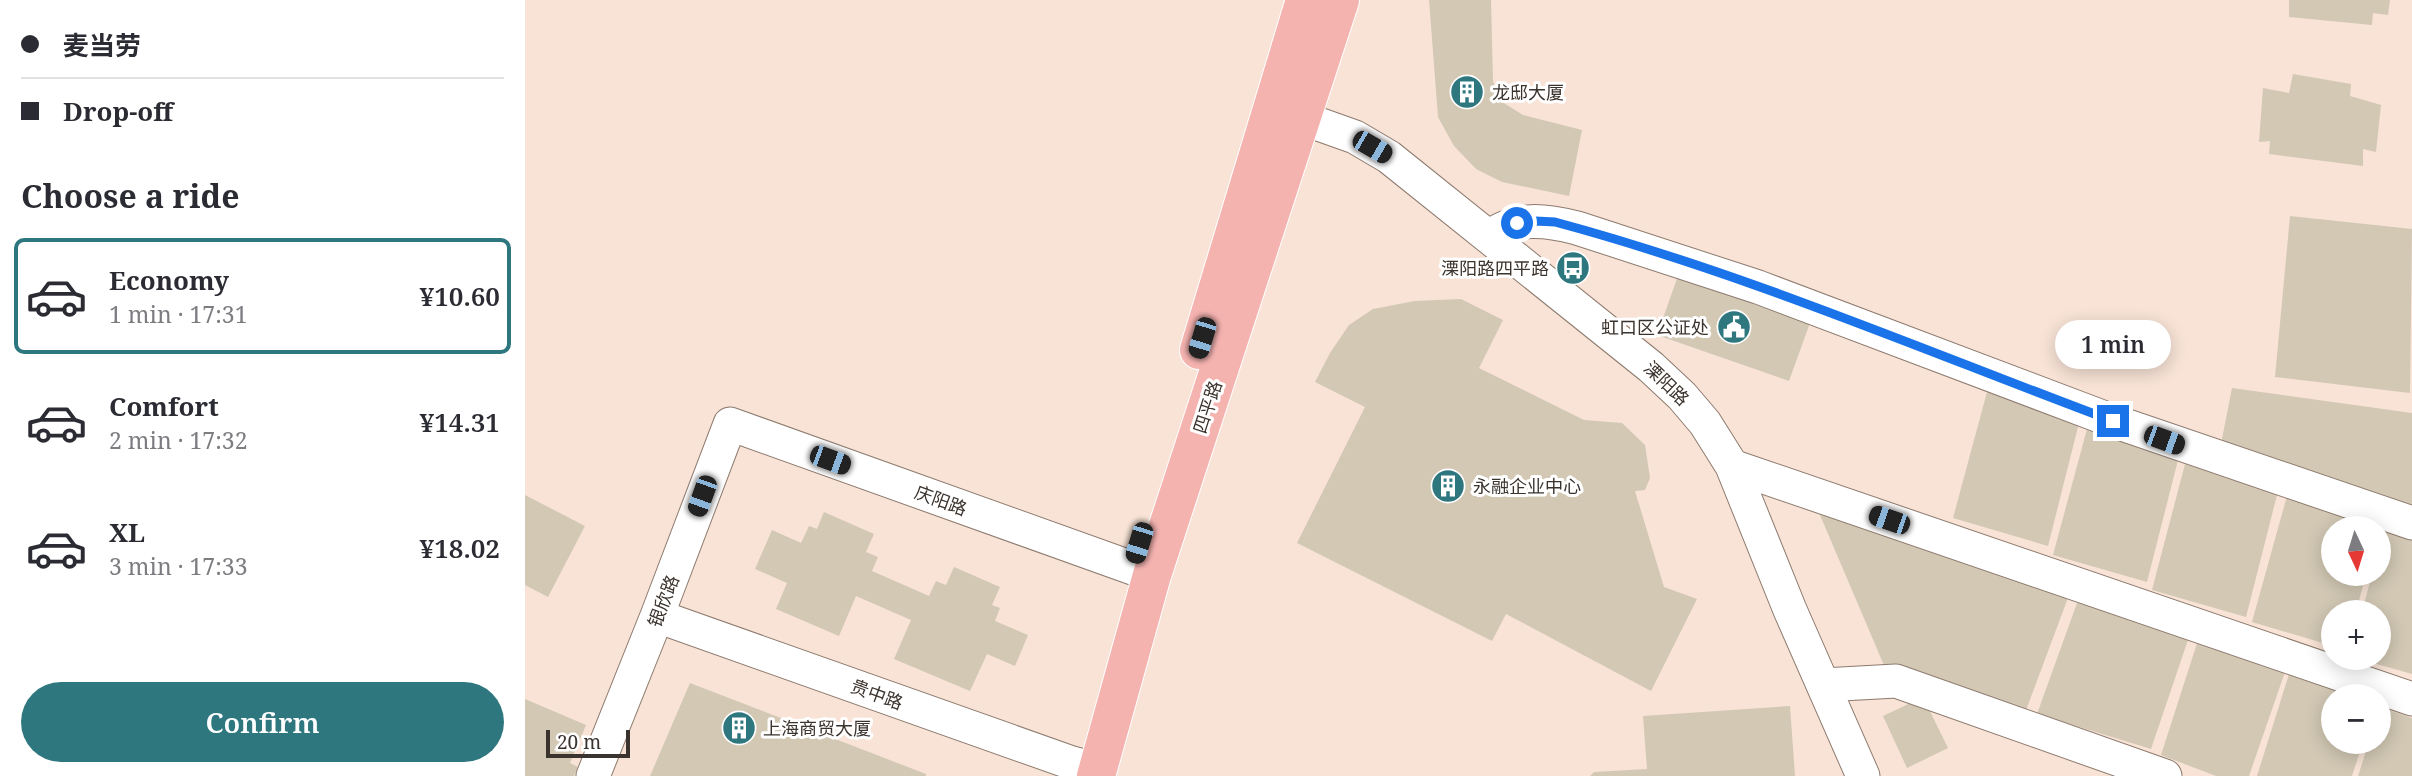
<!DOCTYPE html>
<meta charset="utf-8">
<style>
:root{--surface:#fff;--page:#f7f7f7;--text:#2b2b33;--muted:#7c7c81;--line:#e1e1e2;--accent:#2e777f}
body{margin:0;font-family:"Noto Serif","Noto Sans SC",serif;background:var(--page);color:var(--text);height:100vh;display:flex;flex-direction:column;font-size:26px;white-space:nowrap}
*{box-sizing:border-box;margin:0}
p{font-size:23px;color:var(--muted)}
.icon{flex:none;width:38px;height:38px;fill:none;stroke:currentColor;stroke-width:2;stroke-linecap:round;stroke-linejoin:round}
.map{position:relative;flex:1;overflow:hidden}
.panel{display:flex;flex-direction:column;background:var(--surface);width:525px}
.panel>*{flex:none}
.top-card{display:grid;align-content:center;height:154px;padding:0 21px;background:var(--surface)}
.needle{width:46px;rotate:176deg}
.fabs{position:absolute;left:1796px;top:516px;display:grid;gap:14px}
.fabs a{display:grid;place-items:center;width:70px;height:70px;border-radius:50%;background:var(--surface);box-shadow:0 4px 18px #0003;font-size:35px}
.scale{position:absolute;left:21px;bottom:18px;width:84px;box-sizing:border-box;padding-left:7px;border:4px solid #3b332e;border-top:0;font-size:19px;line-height:24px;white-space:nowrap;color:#3b332e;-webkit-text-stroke:5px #fff;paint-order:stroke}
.end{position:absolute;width:32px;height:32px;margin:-16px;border:9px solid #1a73e8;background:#fff;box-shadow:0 0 0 4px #fff}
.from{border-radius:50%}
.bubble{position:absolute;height:49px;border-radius:24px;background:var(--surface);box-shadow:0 4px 18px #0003;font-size:23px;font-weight:600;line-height:49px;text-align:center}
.car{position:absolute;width:21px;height:42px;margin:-21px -10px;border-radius:9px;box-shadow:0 0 5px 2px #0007;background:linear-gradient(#222 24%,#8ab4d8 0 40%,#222 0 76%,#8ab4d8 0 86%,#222 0)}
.top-card b{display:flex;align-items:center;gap:24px;height:66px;font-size:26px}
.top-card b+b{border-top:2px solid var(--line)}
.top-card i{width:18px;height:18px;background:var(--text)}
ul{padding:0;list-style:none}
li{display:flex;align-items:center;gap:21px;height:116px;margin:0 14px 10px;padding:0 7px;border:4px solid transparent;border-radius:10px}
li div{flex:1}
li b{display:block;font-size:26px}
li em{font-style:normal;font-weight:600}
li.current{border-color:var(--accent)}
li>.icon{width:63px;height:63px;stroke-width:1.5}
h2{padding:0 21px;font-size:32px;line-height:84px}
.button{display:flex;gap:14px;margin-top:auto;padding:14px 21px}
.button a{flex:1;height:80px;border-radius:42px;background:var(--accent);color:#fff;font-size:28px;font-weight:600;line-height:80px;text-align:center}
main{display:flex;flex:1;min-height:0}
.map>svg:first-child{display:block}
</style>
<main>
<section class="panel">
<div class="top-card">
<b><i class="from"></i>麦当劳</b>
<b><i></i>Drop-off</b>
</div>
<h2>Choose a ride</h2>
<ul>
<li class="current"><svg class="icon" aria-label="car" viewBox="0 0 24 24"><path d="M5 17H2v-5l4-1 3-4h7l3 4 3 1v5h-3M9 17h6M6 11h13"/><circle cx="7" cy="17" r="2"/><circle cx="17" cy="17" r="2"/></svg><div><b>Economy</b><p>1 min · 17:31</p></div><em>¥10.60</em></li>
<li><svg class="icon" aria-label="car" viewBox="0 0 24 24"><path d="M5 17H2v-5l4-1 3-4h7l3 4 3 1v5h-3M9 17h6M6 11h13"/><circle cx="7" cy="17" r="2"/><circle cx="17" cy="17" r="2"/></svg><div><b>Comfort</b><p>2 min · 17:32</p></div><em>¥14.31</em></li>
<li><svg class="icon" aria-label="car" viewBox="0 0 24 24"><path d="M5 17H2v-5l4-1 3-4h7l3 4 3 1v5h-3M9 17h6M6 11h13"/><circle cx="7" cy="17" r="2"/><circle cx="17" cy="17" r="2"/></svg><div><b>XL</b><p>3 min · 17:33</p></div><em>¥18.02</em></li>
</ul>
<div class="button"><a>Confirm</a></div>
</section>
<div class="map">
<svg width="1887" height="776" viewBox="0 0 1887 776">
<rect width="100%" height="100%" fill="#f8e3d6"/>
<path fill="#d2c8b4" d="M904,0H966L968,81L974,100L998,115L1057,130L1044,196L977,182L951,169L929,146L913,117Z
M1764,0H1865L1863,15L1848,13L1847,25L1764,17Z
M1768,74L1826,84L1825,96L1856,105L1851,152L1838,149V166L1744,154L1745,141L1734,142L1738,88L1764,93Z
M1765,216L1887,229L1885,393L1750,377Z
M1154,273L1286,320L1264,381L1132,335Z
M936,299L978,320L954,368L1059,420L1097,423L1120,445L1125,478L1120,490L1110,491L1139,587L1172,599L1126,691L981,614L967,641L772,543L840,407L790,382L805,353L824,325L848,309L890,301Z
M1707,388L1887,413V506L1696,444Z
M1462,392L1554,423L1523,546L1428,518Z
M1562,429L1653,460L1622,582L1528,555Z
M1660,464L1752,495L1721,617L1627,590Z
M0,495L60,526L23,597L0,585Z
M1762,496L1855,528H1808V574H1841L1831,612H1808V646L1727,622Z
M1292,508L1544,595L1500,713L1361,670Z
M299,512L349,534L341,552L353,557L347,571L404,596L411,581L421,585L429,567L475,587L467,605L475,608L470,621L503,635L490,666L462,654L445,691L369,659L386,620L331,596L314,636L251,609L262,583L230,569L247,530L276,543L284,526L292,529Z
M1859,530L1887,540V674L1834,659L1853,658V612H1837L1847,574H1853V551Z
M1556,592L1665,634L1626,749L1512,714Z
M1675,634L1761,669L1724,776H1691L1636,755Z
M1765,671L1828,696H1808V742H1838L1827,776H1732Z
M165,683L401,774V776H125Z
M1398,697L1423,748L1382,768L1358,716Z
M0,699L61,725L45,763L53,767L49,776H0Z
M1265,706L1270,776H1065L1069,772L1122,769L1118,716Z
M1856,707L1887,718V776H1833L1844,742H1853V714Z"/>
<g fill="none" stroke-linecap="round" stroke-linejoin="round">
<g stroke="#8d7a6e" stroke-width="35">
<path id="minor" d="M754,110L830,137L864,157L1126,367L1157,396L1180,423L1207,466L1265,610L1338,776
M964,237C992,216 1020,220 1052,228L1233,287L1588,421L1887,523
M1207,466L1887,699
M132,616L547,763L573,770
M1298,685L1371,681L1640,776
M68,776L132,616L205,424L627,575"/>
</g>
<g stroke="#fff" stroke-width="40">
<path id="major" d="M674,350L780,0
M571,776L627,575L815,0"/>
</g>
<use href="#minor" stroke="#fff" stroke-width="33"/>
<use href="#major" stroke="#f5b3b0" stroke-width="38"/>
</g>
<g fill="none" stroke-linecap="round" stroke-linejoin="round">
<path stroke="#1a73e8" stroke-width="9" d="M992,223L1010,221L1030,222C1220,273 1403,352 1588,421"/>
</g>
<defs>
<g id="building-disc" transform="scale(1.75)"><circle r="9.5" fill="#2e777f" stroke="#fff"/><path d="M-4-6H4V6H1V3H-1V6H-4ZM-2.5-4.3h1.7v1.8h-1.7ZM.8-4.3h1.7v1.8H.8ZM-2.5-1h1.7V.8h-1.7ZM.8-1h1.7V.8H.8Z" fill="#fff"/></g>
<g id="bus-disc" transform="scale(1.75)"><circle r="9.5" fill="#2e777f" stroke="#fff"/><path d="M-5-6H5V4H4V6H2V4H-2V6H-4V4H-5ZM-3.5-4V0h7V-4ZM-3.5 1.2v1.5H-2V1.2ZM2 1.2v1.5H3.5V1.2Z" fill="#fff"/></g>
<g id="civic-disc" transform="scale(1.75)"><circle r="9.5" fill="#2e777f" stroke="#fff"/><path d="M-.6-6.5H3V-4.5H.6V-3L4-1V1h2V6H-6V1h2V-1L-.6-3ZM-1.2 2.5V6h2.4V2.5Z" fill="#fff"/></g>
</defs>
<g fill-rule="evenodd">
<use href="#building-disc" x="942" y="92"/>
<use href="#bus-disc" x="1048" y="268"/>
<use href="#civic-disc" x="1209" y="327"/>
<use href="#building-disc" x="923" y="486"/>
<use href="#building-disc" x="214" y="728"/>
</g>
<g text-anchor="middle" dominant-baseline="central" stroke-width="6" stroke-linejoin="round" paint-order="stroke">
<g font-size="18" fill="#3b332e" stroke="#fff" text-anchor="start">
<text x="967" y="92">龙邸大厦</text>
<text x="1024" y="268" text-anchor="end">溧阳路四平路</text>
<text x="1184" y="327" text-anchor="end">虹口区公证处</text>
<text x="948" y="486">永融企业中心</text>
<text x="238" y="728">上海商贸大厦</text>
</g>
<g font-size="18" fill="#3b332e" stroke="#fff">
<text transform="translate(1142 383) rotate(44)">溧阳路</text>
<text transform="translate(682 407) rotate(-72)">四平路</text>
<text transform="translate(416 500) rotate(20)">庆阳路</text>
<text transform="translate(138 601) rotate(-69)">银欣路</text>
<text transform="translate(352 694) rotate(20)">贵中路</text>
</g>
</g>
</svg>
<div class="fabs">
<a><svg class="needle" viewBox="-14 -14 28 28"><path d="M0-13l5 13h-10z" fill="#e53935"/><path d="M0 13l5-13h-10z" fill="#7c7c81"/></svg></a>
<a>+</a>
<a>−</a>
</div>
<div class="scale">20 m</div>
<i class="end from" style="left:992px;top:223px"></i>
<i class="end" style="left:1588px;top:421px"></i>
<div class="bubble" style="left:1530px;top:320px;width:116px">1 min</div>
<i class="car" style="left:847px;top:147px;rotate:120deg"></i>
<i class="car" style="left:677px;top:338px;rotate:197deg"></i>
<i class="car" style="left:1639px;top:440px;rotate:110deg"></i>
<i class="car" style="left:305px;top:460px;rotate:110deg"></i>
<i class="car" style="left:177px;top:496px;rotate:200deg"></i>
<i class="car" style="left:1364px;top:520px;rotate:289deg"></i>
<i class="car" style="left:614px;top:543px;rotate:197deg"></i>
</div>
</main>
